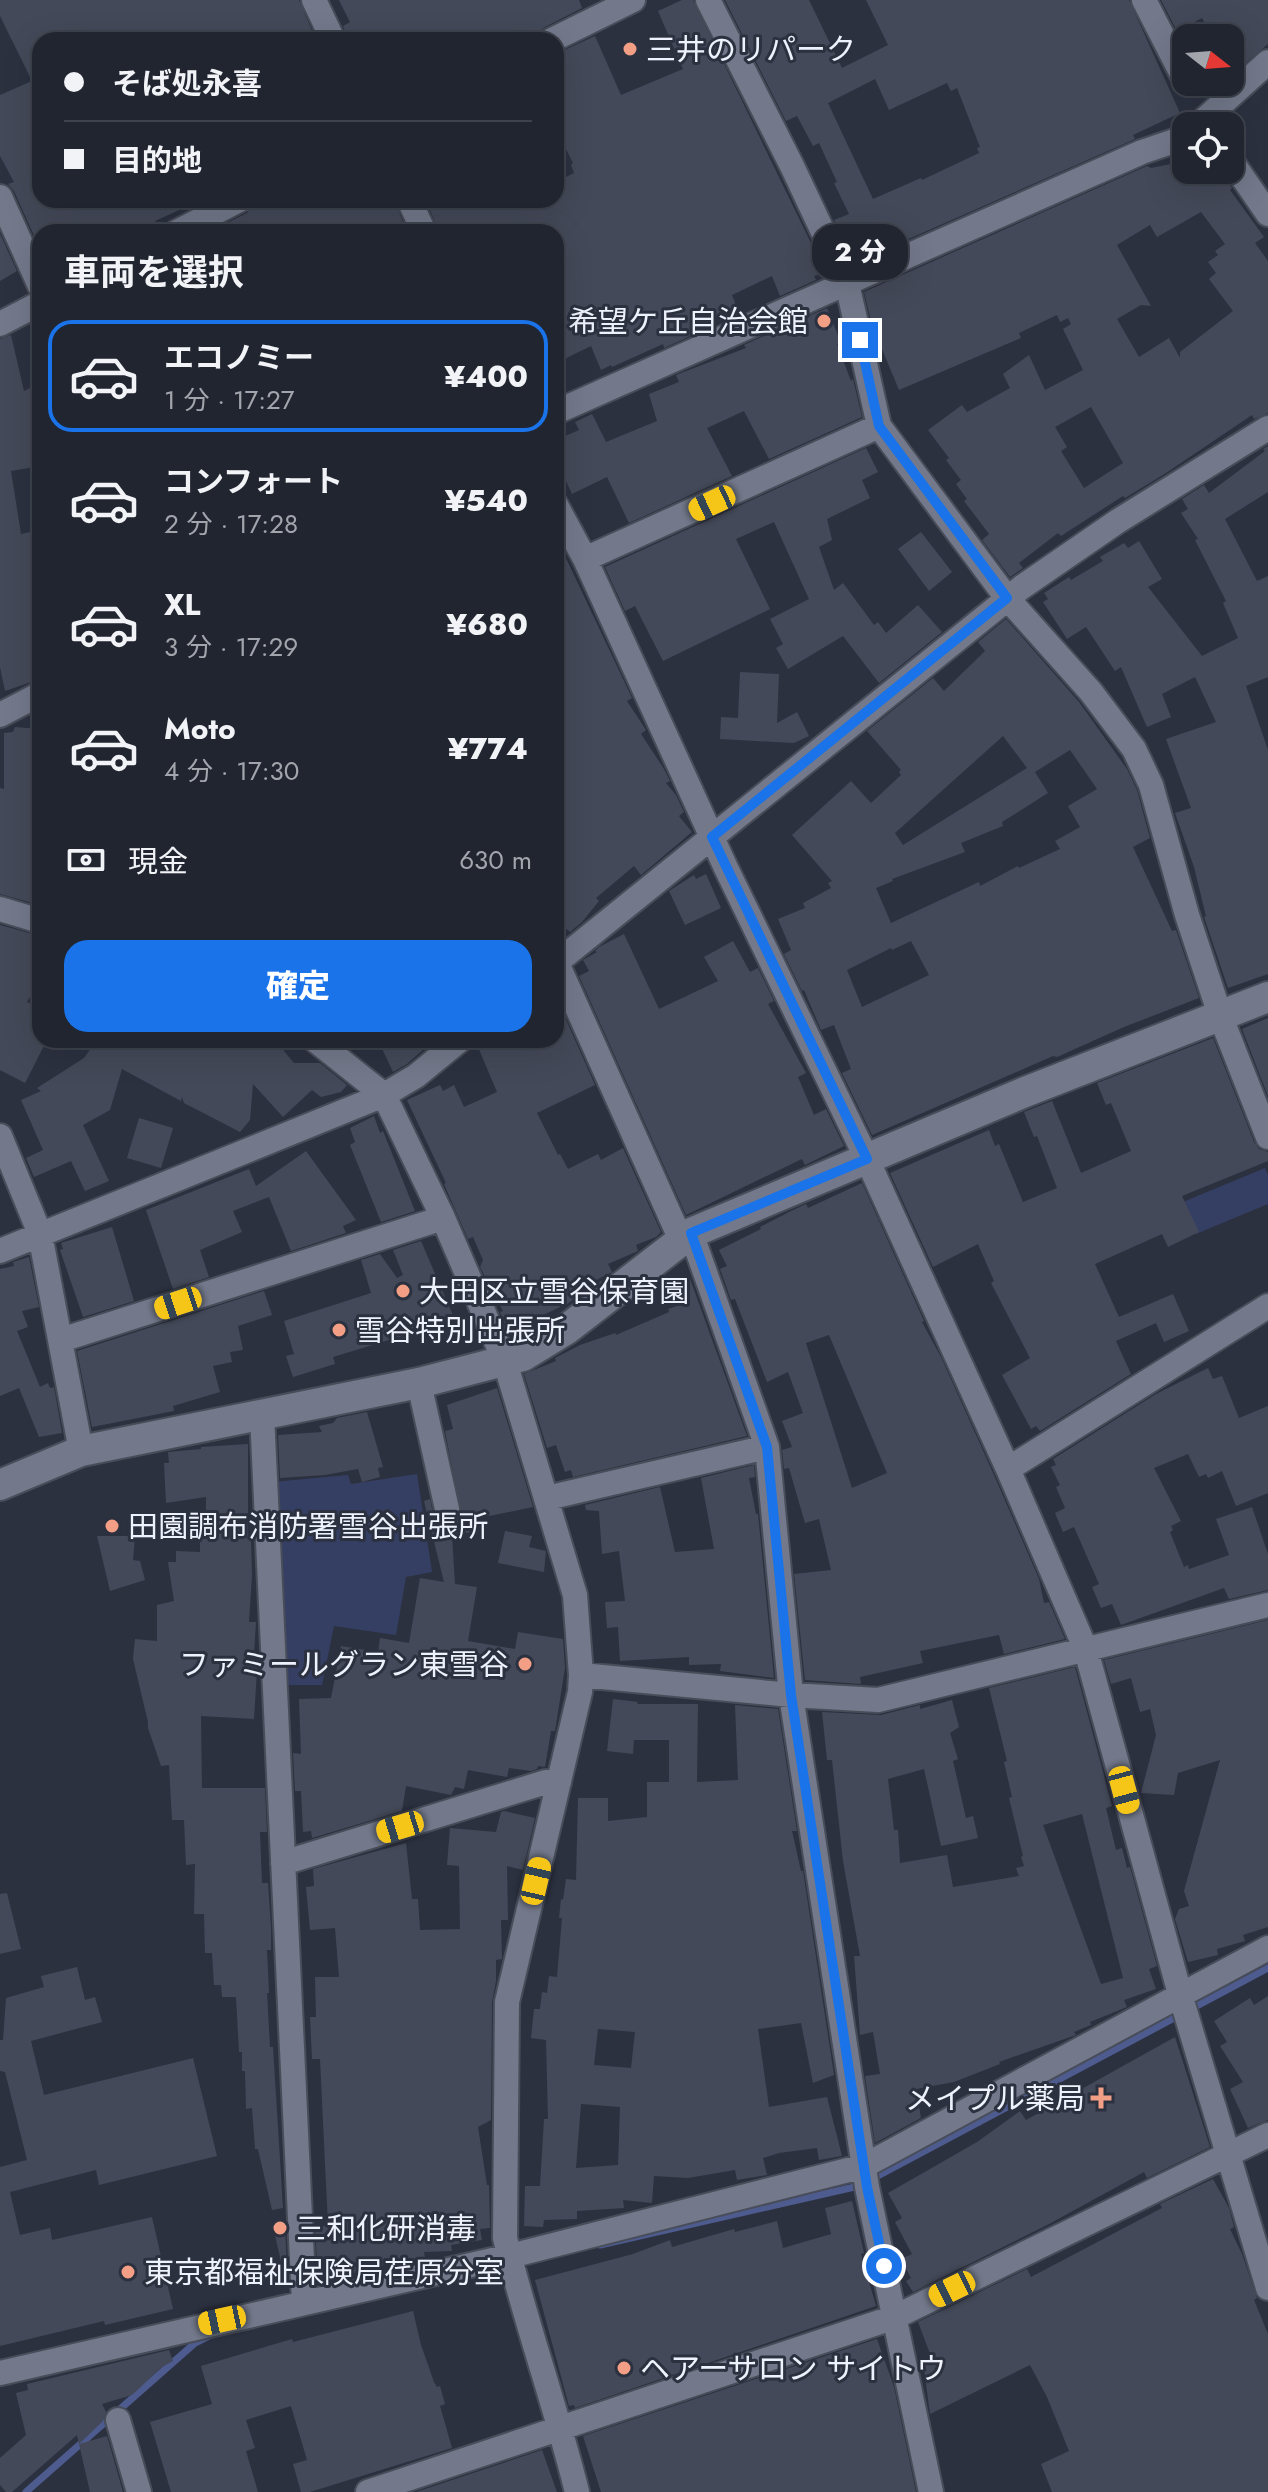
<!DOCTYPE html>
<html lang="ja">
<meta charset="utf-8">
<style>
:root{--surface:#212530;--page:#292d38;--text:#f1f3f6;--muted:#a2a5ab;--line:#3e424c;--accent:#1a73e8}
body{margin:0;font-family:Jost,"Noto Sans JP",sans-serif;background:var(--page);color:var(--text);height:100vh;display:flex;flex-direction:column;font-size:30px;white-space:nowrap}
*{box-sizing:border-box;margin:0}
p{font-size:26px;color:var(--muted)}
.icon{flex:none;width:44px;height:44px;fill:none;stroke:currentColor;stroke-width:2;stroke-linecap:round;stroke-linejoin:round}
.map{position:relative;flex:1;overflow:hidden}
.sheet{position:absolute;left:32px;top:224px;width:532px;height:824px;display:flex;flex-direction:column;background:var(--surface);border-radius:24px;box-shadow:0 8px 32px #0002,0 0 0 2px var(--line)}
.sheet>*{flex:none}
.guide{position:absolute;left:32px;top:32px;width:532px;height:176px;border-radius:24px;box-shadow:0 8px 32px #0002,0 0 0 2px var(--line);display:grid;align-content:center;height:176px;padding:0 32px;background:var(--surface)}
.needle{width:52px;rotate:107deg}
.fabs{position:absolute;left:1172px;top:24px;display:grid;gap:16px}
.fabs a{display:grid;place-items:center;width:72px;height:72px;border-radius:16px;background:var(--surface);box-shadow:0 8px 32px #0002,0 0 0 2px var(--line);font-size:40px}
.end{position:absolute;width:36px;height:36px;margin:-18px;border:10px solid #1a73e8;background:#fff;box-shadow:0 0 0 4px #fff}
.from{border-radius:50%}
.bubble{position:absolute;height:56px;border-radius:24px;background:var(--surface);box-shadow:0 8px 32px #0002,0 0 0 2px var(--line);font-size:26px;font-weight:800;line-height:56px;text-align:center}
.car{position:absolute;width:24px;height:48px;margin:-24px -12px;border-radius:10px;box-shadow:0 0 6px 2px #0007;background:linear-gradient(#f5c518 24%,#345 0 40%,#f5c518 0 76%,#345 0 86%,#f5c518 0)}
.guide b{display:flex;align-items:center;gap:28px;height:76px;font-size:30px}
.guide b+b{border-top:2px solid var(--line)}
.guide i{width:20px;height:20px;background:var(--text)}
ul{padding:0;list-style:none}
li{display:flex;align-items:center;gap:24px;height:112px;margin:0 16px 12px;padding:0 16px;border:4px solid transparent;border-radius:24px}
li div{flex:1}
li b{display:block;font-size:30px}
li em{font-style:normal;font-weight:800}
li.current{border-color:var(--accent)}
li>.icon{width:72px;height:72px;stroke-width:1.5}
h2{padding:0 32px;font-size:36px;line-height:96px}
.pay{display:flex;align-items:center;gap:20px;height:88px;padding:0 32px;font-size:30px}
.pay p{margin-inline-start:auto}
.action{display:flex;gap:16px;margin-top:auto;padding:16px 32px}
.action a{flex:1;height:92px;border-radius:24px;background:var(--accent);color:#fff;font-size:32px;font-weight:800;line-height:92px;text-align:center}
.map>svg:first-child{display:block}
</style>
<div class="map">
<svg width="1268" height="2492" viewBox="0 0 1268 2492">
<rect width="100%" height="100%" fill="#2c3140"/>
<path fill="#353f63" d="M1265,1168L1268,1175V1204L1196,1234L1183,1202Z
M417,1474L432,1572L406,1577L396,1635L334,1626L322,1685H284L273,1482L348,1475L351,1484Z"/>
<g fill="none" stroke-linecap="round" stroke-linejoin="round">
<path stroke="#4d5b8e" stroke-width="7" d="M600,2245L859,2186L1268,1968
M26,2492L195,2343L213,2334"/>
</g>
<path fill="#444959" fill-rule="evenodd" d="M0,0H299L316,40H40V200H201L155,221L157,224L141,232H40V249L14,191L8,184L14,182L0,156V95L32,81L0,16Z
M339,0H579L582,8L545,27L539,32L520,34L515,40H348L343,26L350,22Z
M682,0H693L825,272L814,276L816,280L780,296L772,276L732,295L737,308L697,327L699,332L664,348L663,344L612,367L611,365L601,370L591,346L556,363V232H439L426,200H556V182L574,173L571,165L573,163L556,129V106L563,103L556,88V54L595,36L621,95L683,69L658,11Z
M725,0H809L842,68L888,45L866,0H1129L1180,113L1133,135L1135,139L854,263L834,220L849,214L834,183L837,182L819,143L813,146L797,116L786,121ZM875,79L889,110L947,83L951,91L957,88L980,147L977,148L979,153L922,180L921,178L873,199L828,103Z
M1161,0H1268V44L1230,76V38H1213L1202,18L1177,31Z
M1186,161V170H1219L1232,188L1230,190L1264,237L1255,243L1268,261V413L1254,419L1252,415L1166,473L1125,498L1123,496L1061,536L1058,533L1019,563L1023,568L1010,577L982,540L989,534L964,501L967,499L956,484L961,480L946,460L949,458L928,430L962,405L967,412L1010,388L1003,374L1029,355L1045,390L1083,370L1063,329L1071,324L1068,318L1060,322L1057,315L1019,333L1021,338L899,390L872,325L864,292L1147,166L1151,168ZM1201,212L1225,244L1215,251L1218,255L1208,262L1216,273L1209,279L1233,311L1180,352V358L1169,338L1139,357L1117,319L1141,305L1151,306L1117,245L1150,225L1157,237ZM1091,407L1123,463L1084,488L1061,451L1067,447L1055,427Z
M254,200H394L407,232H225L223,225L247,213Z
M0,234L17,271L0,281Z
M827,308L841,343L837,344L851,381L853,379L862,417L769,459L744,411L707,428L732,476L629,523L607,477L572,494L556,460V440L579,430L575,422L592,414L606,442L657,421L649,394L679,382L676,375L746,348L744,345Z
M11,335L24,391L40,383V466L11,471L21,534L40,530V679L5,691L0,667V339Z
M1268,446V492L1225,519L1257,581L1268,576V677L1246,686L1268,750V974L1228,988L1204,917L1206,916L1194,867L1175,813L1191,808L1166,739L1216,722L1195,677L1162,694L1171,717L1147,727L1121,667L1115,671L1086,627L1067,639L1043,602L1048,599L1044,593L1069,577L1071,580L1103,561L1100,557L1124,543L1128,548L1139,541L1162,579L1148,587L1202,656L1238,638L1223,603L1226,601L1195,540L1198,539L1181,513L1188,509L1182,499L1204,485L1209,493L1265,451L1263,449Z
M866,448L878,472L862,480L870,498L827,519L832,540L819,547L834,590L843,583L874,625L878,622L886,633L918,605L942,632L879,683L843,636L788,669L776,648L783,644L770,619L809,599L774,522L736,539L770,609L663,661L635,606L625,611L605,567Z
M921,532L952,572L929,591L898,549Z
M556,537L632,698L627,701L646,730L641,734L664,769L670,781L666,783L676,795L684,812L679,816L692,832L641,875L634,866L596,898L599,901L582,922L570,932L556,921Z
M1006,619L1079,702L1127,769L1137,790L1150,838L1133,847L1172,931L1176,930L1199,998L1124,1027L1057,1057L1053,1056L872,1135L842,1073L851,1069L834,1025L821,1030L804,990L802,991L784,954L791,950L778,919L805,908L803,903L831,888L828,883L832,881L792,835L851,781L871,803L901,775L899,772L901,770L867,731L933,678L944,691L985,651L978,642ZM1003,736L1027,768L903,845L895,833ZM1070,750L1097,789L1068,806L1080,827L1055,841L1060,849L1019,868L1018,866L980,886L979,882L891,923L876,888L893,881L892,879L965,852L961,843L1003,826L1002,822L1048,793L1035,772ZM911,941L929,975L862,1007L847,970L891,948L892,950Z
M740,672L779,674L777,723L797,712L809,736L794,743L720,739L721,717L738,718Z
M15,727L40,729V905L0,894V788L4,789V733L13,732Z
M706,874L721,908L685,925L669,891L694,875L696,879Z
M0,925L40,936V980L27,1002L40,1008V1040H47L25,1083L0,1070Z
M624,934L659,1009L718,981L704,957L733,941L750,972L758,968L774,1001L768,1004L806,1073L798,1077L814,1115L826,1109L844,1146L805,1165L802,1159L686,1215L579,976L589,971L583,960L597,952L595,951L599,947Z
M556,997L595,1085L537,1113L558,1155L560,1154L568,1169L598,1154L601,1160L623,1148L661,1232L656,1237L636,1245L638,1251L608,1264L612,1272L592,1282L594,1284L567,1304L508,1331L500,1312L503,1311L480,1267L483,1260L473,1237L468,1239L447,1191L444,1184L446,1183L407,1100L440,1085L443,1091L454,1085L464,1107L497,1092L475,1040H556Z
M1268,1018V1096L1242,1029Z
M1213,1038L1254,1142L1259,1149L1268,1152V1161L1182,1196L1199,1232L1168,1247L1162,1234L1095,1264L1119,1317L1173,1294L1189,1331L1164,1342L1156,1323L1116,1341L1131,1374L1040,1431L1036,1426L1031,1429L1002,1375L1030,1358L991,1283L994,1281L978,1244L933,1267L890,1173L989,1130L995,1146L999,1144L1023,1202L1057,1188L1037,1136L1034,1137L1024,1112L1052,1101L1081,1173L1131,1151L1111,1103L1106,1105L1097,1083Z
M97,1040H275L294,1063H320L347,1085L341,1092L321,1097L312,1090L283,1117L253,1084L250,1120L240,1132L184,1103L182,1097L181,1101L122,1069L110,1110L83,1125L109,1181L85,1191L71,1161L34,1177L26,1158L43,1150L21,1100L41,1091L37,1088L84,1058Z
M378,1040H434L407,1064L393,1072Z
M374,1116L380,1133L383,1131L415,1211L381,1222L350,1145L355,1142L350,1128Z
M139,1118L173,1128L161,1168L127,1158Z
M306,1151L356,1220L343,1226L346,1233L291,1251L269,1197L233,1211L242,1232L200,1250L209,1277L173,1289L146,1210L249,1169L256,1186Z
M862,1183L924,1321L922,1322L941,1357L994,1475L1039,1579L1044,1603L1049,1602L1065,1639L1004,1654L999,1635L920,1651L923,1663L860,1677L861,1684L805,1680L794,1574L831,1570L819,1519L805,1523L789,1468L784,1469L782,1450L792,1447L782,1421L803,1413L788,1372L767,1382L735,1299L731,1300L720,1269L727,1266L719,1250L761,1229L760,1227L789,1212L806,1204L808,1208ZM829,1335L887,1473L852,1488L806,1343Z
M112,1227L134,1301L83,1317L60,1250L63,1249L61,1243Z
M421,1241L455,1320L333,1357L335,1364L293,1377L286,1356L294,1354L284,1321L371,1293L361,1260L380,1254L397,1278L403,1275L393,1250Z
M29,1257L39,1307L22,1311L28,1327L17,1331L40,1387L48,1383L50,1388L54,1387L62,1433L39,1437L19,1388L0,1396V1269L14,1266L13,1262Z
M689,1276L747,1436L573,1477L571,1470L565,1472L556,1445L547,1448L524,1374L556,1361L555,1358L580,1345L615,1333L616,1335L669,1312L668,1309L677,1306L669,1283Z
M264,1291L272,1315L238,1326L243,1350L230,1352L232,1362L213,1366L220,1392L173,1406L174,1411L92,1427L77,1351Z
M1208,1368L1213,1379L1222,1376L1239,1418L1268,1406V1493L1236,1506L1222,1471L1208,1478L1206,1474L1199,1477L1188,1454L1154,1468L1181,1521L1171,1526L1173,1530L1170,1532L1184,1567L1188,1565L1189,1569L1229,1555L1216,1519L1252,1507L1268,1554V1590L1229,1599L1224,1588L1121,1625L1112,1604L1101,1608L1092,1587L1099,1584L1074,1527L1063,1532L1055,1513L1065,1508L1056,1487L1060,1485L1051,1467L1056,1465L1053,1459L1156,1394Z
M497,1388L533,1507L460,1522L489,1528L452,1536L455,1584L477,1587L468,1641L515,1649L518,1632L563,1639L565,1668L555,1731H551L545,1767L538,1766L537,1769L531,1771L509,1768L507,1777L468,1770L464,1789L455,1787L451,1795L406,1786L402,1811L312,1838L311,1831L303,1832L301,1791H295L293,1753L301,1754L299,1699L331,1698L341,1646L378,1652L380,1638L409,1643L420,1578L444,1582L424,1501L430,1499L433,1513L442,1523H451L458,1519L461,1513L445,1431L453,1429L447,1405Z
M367,1412L383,1467L378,1468L380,1477L362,1482L358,1469L325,1475L280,1478L278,1435L322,1432L319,1426L333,1423L337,1418Z
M248,1444V1537H251L252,1575L249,1622H256L254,1653H258L254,1719L201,1716L202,1788H265L267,1832H260L262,1883H268L271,1927V1950H267L269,1993H267L270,2047H273L283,2208L272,2210L258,2149H255L252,2108L246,2109L245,2071H242V2052H239L236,1997H222L221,1985H214L212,1953H205L204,1914H194L195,1864L186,1865L184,1820H172L169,1765L161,1766L148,1728V1722L133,1659L135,1639L157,1641V1605L174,1601L168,1562H176V1551L200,1552V1536H206V1497L166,1503L164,1463H169L168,1452L201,1449V1447Z
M754,1465L755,1477L749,1478L756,1514H758L774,1678L720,1671L721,1664L689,1665V1657L620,1661L618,1627L607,1628L605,1602L625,1601L619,1551L602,1554L599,1511L586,1510L585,1505L660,1487L675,1552L714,1549L701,1478Z
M505,1531L532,1536L529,1547L546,1551L544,1572L498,1563Z
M97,1536H135L133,1560L140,1561L145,1580L110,1591Z
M1268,1620V1927L1243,1935L1245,1941L1217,1949L1218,1955L1188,1962L1175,1919L1179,1909L1189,1906L1184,1891L1220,1760L1178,1773L1174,1795L1141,1793L1156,1735L1150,1709L1140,1712L1131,1678L1111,1684L1104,1660Z
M1075,1667L1112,1806L1106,1808L1116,1850L1122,1848L1127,1868L1130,1867L1157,1966L1149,1969L1156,1989L1124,2000L1127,2007L1090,2022L1091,2025L1074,2032L1076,2035L999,2062L1000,2064L954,2082L916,2089L921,2118L875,2143L865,2076L880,2074L873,2032L860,2035L854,1956H860L843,1861L832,1760H827L822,1712L881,1715L920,1705V1709L952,1700L959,1727L950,1733L958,1759L953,1761L966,1818L973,1816L978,1838L941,1846L924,1769L888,1779L894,1830H898L900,1863L947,1855L953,1887L1019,1876L1016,1868L1024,1866L1021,1857L1023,1856L1009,1798L1012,1797L1004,1762L1007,1761L989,1688ZM1082,1814L1123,1978L1101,1984L1043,1825Z
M613,1699L638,1702L637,1704H698L697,1782L738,1780L735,1705L778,1709L797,1831H792L801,1871H803L834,2075L813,2083L801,2023L758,2029L769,2107L827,2097L842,2156L819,2160L817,2148L779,2153L763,2158L767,2175L737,2180L735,2170L688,2178L654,2176L652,2203L623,2200L624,2208L577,2211V2219L544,2220L543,2227L524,2226L525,2186H540L544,2119H548L546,2040L531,2038L534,2009H540L542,1992L547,1993L549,1976L557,1977L562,1918H559L561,1899L563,1900L566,1879L576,1880L578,1798H608V1821L647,1817V1782H669V1740H634L633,1754L607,1751ZM598,2029L635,2032L631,2068L594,2065ZM581,2104L620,2107L618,2165L576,2168Z
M504,1811L535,1818L523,1870L507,1866L508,1920H501L502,1959L496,1960V1981L492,2002L491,2120L478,2127L487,2185H489L490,2228L480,2229L482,2240L451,2245L452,2251L424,2252L425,2258L383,2262V2266L363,2267V2272L323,2276L322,2263L317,2264L315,2226H328L320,2059H312L310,2017H316L315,1977H339L335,1928L310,1930L306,1887L314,1886L313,1869L406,1843L412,1899H418L420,1930L460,1929L459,1866L447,1865L450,1828L496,1832L501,1812Z
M7,1893L21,1949L0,1954V1894Z
M77,1967L85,2000L95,1997L102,2022L31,2041L44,2095L193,2058L217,2156L99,2185L96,2170L10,2192L20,2235L50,2228L52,2240L152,2217L173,2309L105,2325L104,2321L0,2346V2167L27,2160L5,2072L0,2071V2040H3L6,1998L44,1987L41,1976Z
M1268,1996V2120L1248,2128L1230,2089L1243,2082L1220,2046L1227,2042L1214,2021L1250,1998L1254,2005Z
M1175,2037L1210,2147L1147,2178L1144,2172L1049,2224L913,2292L906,2281L911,2278L901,2259L912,2254L895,2222L902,2218L888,2193L977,2142L1020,2111L1026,2120Z
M1213,2179L1229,2208L1234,2227L1230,2229L1242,2254L1257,2298L1254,2300L1268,2334V2492H1052L1041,2464L1069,2451L1047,2397L1030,2365L930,2414L923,2361L932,2359L918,2322L1027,2269L1031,2277L1162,2208L1160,2204Z
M852,2201L864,2253L861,2254L876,2306L575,2408L574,2405L569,2406L535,2280L633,2254L670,2240L672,2247L734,2229L735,2232L777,2221L783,2248L831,2234L825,2208Z
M273,2227H285L287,2269L283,2270Z
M413,2311L421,2345L434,2382L437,2387L440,2386L445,2404L440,2406L452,2448L310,2492H301L293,2464L307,2460L291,2406L246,2420L255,2448L246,2451L258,2492H171L150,2422L212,2404L201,2366L292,2339L293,2342Z
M877,2339L894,2387L916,2492H601L583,2436Z
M169,2350L173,2361L162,2367L132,2395L102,2404L106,2412L103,2421L79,2444L107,2436L123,2492H90L77,2435L12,2492H6L0,2485V2458L26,2435L16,2393L28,2390L27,2384Z
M542,2450L557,2492H416Z"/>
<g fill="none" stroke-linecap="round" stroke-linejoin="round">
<g stroke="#484d59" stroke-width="28">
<path id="minor" d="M314,0L333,40
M708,0L792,166L847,283L879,426L1007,598L1091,692L1134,749L1151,785L1187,915L1220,1015L1268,1137
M1144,0L1186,82
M552,40L633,0
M1205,119L1268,62
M1230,159L1268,214
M0,197L40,286
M409,200L424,232
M177,232L239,200
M0,324L40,303
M556,412L1142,152L1186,137
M556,505L585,559L726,868L867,1159L1008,1469L1086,1650L1180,1994L1268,2288
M585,559L879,426
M0,715L40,694
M0,909L40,921
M556,963L1022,587L1118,521L1268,428
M557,963L681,1240
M315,1040L384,1095L443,1218L505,1362L575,1595L581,1675L580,1692L507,2002L505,2238C526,2324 556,2407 577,2492
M0,1136L40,1234L81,1451
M691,1233L767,1447L791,1695L867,2187L931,2492
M0,1251L384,1095L416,1076L460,1040
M61,1340L443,1218
M419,1383L447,1509
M262,1415L304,2302
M1008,1469L1268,1306
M547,1498L767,1447
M581,1675L791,1695L878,1700L1268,1605
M283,1863L546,1782H559
M0,2373L510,2256L864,2166L1268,1948
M118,2420L139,2492
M368,2492L895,2317L1268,2135"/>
</g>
<g stroke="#484d59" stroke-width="34">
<path id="tertiary" d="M0,1485L81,1451L419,1383L523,1356L567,1329L691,1233L1025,1092L1268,997"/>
</g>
<use href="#minor" stroke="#73798b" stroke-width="24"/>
<use href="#tertiary" stroke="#73798b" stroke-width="30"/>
</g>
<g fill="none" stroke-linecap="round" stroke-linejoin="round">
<path stroke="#1a73e8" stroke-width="10" d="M860,340L879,426L1007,598L712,837L867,1159L691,1233L767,1447L791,1695L867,2187L884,2266"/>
</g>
<g fill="#f39f86" stroke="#2c3140" stroke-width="3">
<circle cx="630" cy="49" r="8"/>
<circle cx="824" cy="321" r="8"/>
<circle cx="403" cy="1291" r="8"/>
<circle cx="339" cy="1330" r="8"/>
<circle cx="112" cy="1526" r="8"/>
<circle cx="525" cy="1664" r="8"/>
<path d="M1097 2086h8v8h8v8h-8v8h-8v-8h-8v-8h8z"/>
<circle cx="280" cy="2228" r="8"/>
<circle cx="128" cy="2272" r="8"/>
<circle cx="624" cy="2368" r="8"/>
</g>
<g text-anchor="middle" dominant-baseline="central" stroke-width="6" stroke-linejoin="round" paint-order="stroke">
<g font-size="30" fill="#eef2fc" stroke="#2c3140" text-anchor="start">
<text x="646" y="49">三井のリパーク</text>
<text x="808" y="321" text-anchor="end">希望ケ丘自治会館</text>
<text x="419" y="1291">大田区立雪谷保育園</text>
<text x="355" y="1330">雪谷特別出張所</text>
<text x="128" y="1526">田園調布消防署雪谷出張所</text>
<text x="509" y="1664" text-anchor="end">ファミールグラン東雪谷</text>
<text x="1085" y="2098" text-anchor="end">メイプル薬局</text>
<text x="296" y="2228">三和化研消毒</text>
<text x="144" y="2272">東京都福祉保険局荏原分室</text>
<text x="640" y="2368">ヘアーサロン サイトウ</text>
</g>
</g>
</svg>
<div class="fabs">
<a><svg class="needle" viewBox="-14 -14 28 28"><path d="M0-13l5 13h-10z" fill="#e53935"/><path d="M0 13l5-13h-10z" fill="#a2a5ab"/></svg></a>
<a><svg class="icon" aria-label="locate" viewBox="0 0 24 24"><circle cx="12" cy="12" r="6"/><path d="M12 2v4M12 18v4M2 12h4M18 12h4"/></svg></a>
</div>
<i class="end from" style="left:884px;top:2266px"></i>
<i class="end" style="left:860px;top:340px"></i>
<div class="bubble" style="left:812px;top:224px;width:96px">2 分</div>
<i class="car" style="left:712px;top:503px;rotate:245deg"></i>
<i class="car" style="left:178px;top:1303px;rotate:252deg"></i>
<i class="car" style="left:1124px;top:1790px;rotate:165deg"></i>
<i class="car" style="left:400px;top:1827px;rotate:253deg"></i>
<i class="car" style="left:536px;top:1881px;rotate:13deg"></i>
<i class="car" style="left:952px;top:2289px;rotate:244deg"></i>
<i class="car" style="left:222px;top:2320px;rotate:258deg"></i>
<div class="guide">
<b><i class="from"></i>そば処永喜</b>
<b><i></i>目的地</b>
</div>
<section class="sheet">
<h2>車両を選択</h2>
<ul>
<li class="current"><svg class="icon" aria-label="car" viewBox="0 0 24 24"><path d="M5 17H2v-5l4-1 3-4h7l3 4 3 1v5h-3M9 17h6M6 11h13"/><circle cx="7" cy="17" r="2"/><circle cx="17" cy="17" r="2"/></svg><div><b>エコノミー</b><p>1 分 · 17:27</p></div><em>¥400</em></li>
<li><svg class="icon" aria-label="car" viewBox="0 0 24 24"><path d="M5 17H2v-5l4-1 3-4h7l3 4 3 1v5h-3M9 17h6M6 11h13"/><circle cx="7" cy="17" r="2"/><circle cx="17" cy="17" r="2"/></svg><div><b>コンフォート</b><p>2 分 · 17:28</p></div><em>¥540</em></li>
<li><svg class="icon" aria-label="car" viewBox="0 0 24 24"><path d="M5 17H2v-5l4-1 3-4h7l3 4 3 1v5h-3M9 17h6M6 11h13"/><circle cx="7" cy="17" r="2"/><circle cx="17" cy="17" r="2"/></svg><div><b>XL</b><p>3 分 · 17:29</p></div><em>¥680</em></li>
<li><svg class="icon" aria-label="car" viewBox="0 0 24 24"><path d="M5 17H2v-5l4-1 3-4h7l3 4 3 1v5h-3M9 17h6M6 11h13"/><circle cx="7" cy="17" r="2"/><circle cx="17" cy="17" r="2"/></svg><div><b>Moto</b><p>4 分 · 17:30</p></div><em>¥774</em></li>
</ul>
<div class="pay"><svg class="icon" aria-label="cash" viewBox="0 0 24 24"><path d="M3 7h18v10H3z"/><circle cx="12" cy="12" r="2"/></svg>現金<p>630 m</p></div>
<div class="action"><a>確定</a></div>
</section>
</div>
